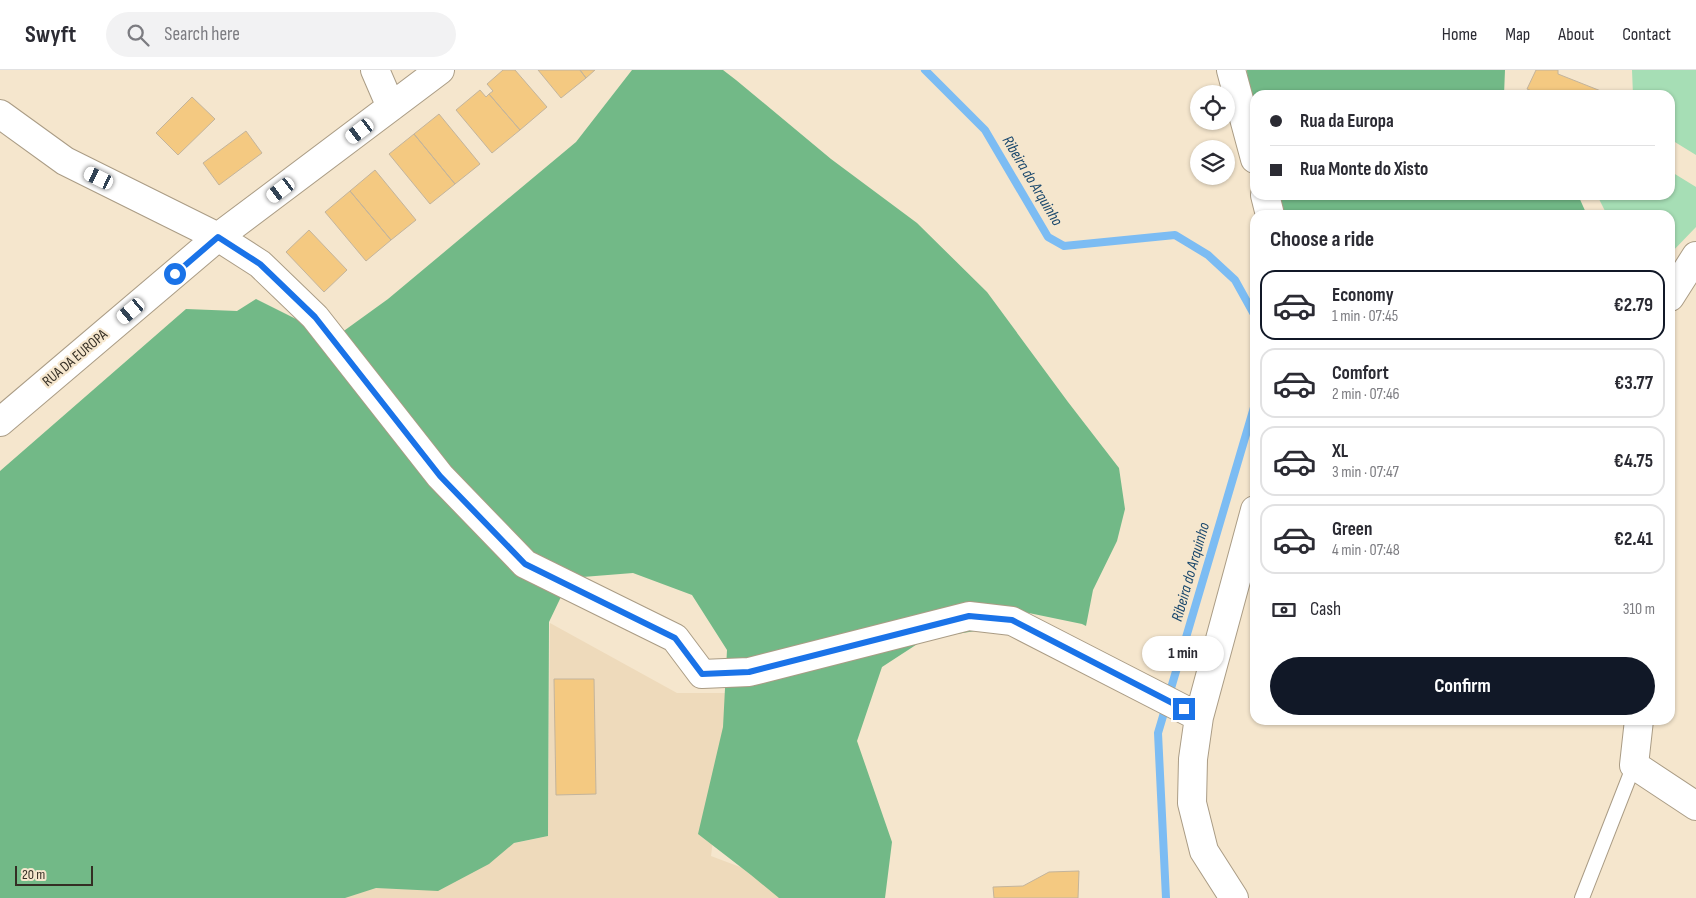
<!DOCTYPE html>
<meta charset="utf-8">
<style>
:root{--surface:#fff;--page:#f2f2f3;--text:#2b2b33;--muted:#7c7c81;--line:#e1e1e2;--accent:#111827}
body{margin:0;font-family:"Sofia Sans Condensed",sans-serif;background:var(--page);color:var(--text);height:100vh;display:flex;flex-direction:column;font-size:19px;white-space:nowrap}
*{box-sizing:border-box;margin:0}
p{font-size:16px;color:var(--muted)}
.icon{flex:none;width:28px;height:28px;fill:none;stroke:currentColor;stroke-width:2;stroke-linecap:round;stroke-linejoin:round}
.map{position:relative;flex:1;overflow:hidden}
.panel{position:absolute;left:1250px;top:140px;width:425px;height:515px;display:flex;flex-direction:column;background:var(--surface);border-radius:15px;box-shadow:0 1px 4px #0004}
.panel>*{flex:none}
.top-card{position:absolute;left:1250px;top:20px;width:425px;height:110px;border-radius:15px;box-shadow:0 1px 4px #0004;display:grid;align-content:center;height:110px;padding:0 20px;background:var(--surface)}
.controls{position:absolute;left:1190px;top:15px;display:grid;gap:10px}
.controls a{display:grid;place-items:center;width:45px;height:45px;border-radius:50%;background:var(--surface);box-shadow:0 1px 4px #0004;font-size:25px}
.scale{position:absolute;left:15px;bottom:12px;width:78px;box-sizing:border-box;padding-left:5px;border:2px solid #342e24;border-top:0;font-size:14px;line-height:18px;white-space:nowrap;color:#342e24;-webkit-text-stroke:4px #f5e6cd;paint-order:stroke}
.end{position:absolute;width:22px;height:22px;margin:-11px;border:6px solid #1a73e8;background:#fff;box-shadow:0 0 0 2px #fff}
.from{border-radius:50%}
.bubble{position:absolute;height:35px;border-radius:18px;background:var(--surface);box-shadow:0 1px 4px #0004;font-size:16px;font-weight:700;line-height:35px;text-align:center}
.car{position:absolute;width:15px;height:30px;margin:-15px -8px;border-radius:6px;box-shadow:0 0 4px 1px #0007;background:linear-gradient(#fff 24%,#345 0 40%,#fff 0 76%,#345 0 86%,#fff 0)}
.top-card b{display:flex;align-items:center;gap:18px;height:48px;font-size:19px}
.top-card b+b{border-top:1px solid var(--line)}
.top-card i{width:12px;height:12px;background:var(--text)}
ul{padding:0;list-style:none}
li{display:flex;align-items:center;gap:15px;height:70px;margin:0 10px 8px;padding:0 10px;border:2px solid var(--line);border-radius:15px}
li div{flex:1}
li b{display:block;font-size:19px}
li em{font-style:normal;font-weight:700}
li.on{border-color:var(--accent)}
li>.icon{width:45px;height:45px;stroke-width:1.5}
h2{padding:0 20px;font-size:22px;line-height:60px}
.pay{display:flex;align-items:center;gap:12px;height:55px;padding:0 20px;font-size:19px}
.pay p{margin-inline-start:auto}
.primary-button{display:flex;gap:10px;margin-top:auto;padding:10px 20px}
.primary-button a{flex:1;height:58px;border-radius:30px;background:var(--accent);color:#fff;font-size:20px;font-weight:700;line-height:58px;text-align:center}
header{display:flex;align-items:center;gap:30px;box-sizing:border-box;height:70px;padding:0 25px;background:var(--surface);border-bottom:1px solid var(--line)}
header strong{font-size:24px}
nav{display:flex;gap:28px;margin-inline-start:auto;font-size:18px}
.search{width:350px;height:45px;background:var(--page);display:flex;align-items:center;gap:12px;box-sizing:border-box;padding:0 18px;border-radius:28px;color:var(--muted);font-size:19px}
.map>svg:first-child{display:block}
</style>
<header>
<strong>Swyft</strong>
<div class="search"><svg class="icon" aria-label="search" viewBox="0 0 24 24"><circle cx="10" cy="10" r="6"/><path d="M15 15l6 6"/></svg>Search here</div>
<nav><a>Home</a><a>Map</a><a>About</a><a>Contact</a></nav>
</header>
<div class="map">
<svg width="1696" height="828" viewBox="0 0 1696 828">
<rect width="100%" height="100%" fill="#f5e6cd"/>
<path fill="#eedabb" d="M550,553L677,623H732L711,786L822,828H266L382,801L548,766Z"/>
<path fill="#a6deb5" d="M1632,0H1696V85L1670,69V25H1633Z
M1670,101L1696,117V157L1670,184V145H1607L1597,125H1670Z"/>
<path fill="#72b987" d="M632,0H723L736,10L831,89L917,153L987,222L1068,332L1119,398L1125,439L1117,471L1093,520L1086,556L1082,554L1024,542L988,559L925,569L882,597L857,671L892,772L885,828H779L751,805L698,764L723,657L727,580L692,525L633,503L570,508L549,552L548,766L514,773L489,794L438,821L376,818L345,828H0V401L186,239L237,241L256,229L334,268L388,229L576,72Z
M1247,0H1505L1504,25H1255V51L1248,25Z
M1274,125H1578L1587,145H1279Z"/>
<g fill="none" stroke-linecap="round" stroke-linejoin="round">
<path stroke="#7cbcf3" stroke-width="8" d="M925,0L985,60L1048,167L1064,176L1175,165L1208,185L1235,210L1255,246
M1169,625L1255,334
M1166,828L1158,663L1166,636"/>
</g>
<path fill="#f4c981" stroke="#c3b49c" d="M503,0H515L547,37L520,60L489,24L493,21L487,14Z
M538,0H580L586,8L561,28Z
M580,0H595L586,8Z
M1536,0H1558V4L1611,25H1541L1527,19Z
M480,20L486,27L489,24L520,60L492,83L456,40Z
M192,27L215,49L178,85L156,63Z
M439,44L480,94L455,114L414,64Z
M246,61L262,83L219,115L203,93Z
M414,64L455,114L430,134L389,84Z
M375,100L416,150L391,170L350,121Z
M350,121L391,170L366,191L325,142Z
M309,160L347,200L324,222L286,182Z
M554,609H594L596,724L556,725Z
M1079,801L1078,828H994L993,817L1023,816L1049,802Z"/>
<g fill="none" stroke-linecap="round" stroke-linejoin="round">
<g stroke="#aa9c85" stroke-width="16">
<path id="lane" d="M1582,828L1634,695"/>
</g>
<g stroke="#aa9c85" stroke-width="30">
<path id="street" d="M375,0L391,37
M1231,0L1255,89
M0,44L65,91L218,167L260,194L315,247L440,406L525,494L675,568L702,604L749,602L969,546L1012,551L1199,647
M1265,125L1270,145
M1670,227L1696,186
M0,352L218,167L440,0
M1639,650L1634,695L1696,736
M1234,828L1204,781L1192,733L1193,689L1199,647L1255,440"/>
</g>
<use href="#lane" stroke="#fff" stroke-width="14"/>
<use href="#street" stroke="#fff" stroke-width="28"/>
</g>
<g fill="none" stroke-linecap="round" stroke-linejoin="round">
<path stroke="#1a73e8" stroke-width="6" d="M175,204L218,167L260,194L315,247L440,406L525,494L675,568L702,604L749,602L969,546L1012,550L1184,639"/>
</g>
<g text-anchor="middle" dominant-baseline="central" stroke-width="4.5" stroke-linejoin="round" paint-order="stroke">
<g font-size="15" fill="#342e24" stroke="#f5e6cd">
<text transform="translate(75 288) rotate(-40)">RUA DA EUROPA</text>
</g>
<g font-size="16" font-style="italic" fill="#19476c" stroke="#f5e6cd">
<text transform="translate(1032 111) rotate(59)">Ribeira do Arquinho</text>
<text transform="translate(1191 502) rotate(-74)">Ribeira do Arquinho</text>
</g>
</g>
</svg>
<div class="controls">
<a><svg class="icon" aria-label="locate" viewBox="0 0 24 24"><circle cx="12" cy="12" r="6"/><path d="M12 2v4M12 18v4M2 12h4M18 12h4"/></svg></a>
<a><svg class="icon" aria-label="layers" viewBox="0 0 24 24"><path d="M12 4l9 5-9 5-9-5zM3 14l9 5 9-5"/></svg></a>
</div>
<div class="scale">20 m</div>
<i class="end from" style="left:175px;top:204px"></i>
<i class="end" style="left:1184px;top:639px"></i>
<div class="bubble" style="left:1142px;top:566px;width:82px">1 min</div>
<i class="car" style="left:360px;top:61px;rotate:233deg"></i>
<i class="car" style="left:99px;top:108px;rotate:296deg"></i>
<i class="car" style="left:281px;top:120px;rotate:233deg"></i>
<i class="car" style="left:131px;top:241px;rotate:230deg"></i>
<div class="top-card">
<b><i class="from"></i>Rua da Europa</b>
<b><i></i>Rua Monte do Xisto</b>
</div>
<section class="panel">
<h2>Choose a ride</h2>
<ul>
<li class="on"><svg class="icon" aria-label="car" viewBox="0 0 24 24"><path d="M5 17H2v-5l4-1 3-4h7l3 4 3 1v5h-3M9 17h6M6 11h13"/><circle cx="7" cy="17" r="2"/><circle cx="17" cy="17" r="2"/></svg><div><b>Economy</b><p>1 min · 07:45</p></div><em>€2.79</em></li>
<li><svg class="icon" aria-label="car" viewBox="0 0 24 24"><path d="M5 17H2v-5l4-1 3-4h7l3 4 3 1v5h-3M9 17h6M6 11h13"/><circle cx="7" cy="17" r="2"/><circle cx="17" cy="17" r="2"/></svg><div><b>Comfort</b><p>2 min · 07:46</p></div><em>€3.77</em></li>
<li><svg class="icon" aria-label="car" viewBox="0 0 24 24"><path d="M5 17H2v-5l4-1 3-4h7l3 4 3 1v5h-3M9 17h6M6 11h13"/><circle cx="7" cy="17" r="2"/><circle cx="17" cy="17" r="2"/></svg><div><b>XL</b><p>3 min · 07:47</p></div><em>€4.75</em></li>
<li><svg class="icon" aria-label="car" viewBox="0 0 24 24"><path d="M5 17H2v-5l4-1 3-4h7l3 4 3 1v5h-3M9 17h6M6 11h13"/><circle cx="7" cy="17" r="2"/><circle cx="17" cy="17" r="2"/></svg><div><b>Green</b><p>4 min · 07:48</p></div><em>€2.41</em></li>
</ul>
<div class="pay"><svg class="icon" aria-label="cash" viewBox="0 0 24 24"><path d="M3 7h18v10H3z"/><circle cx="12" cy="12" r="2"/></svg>Cash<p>310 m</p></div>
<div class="primary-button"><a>Confirm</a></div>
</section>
</div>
